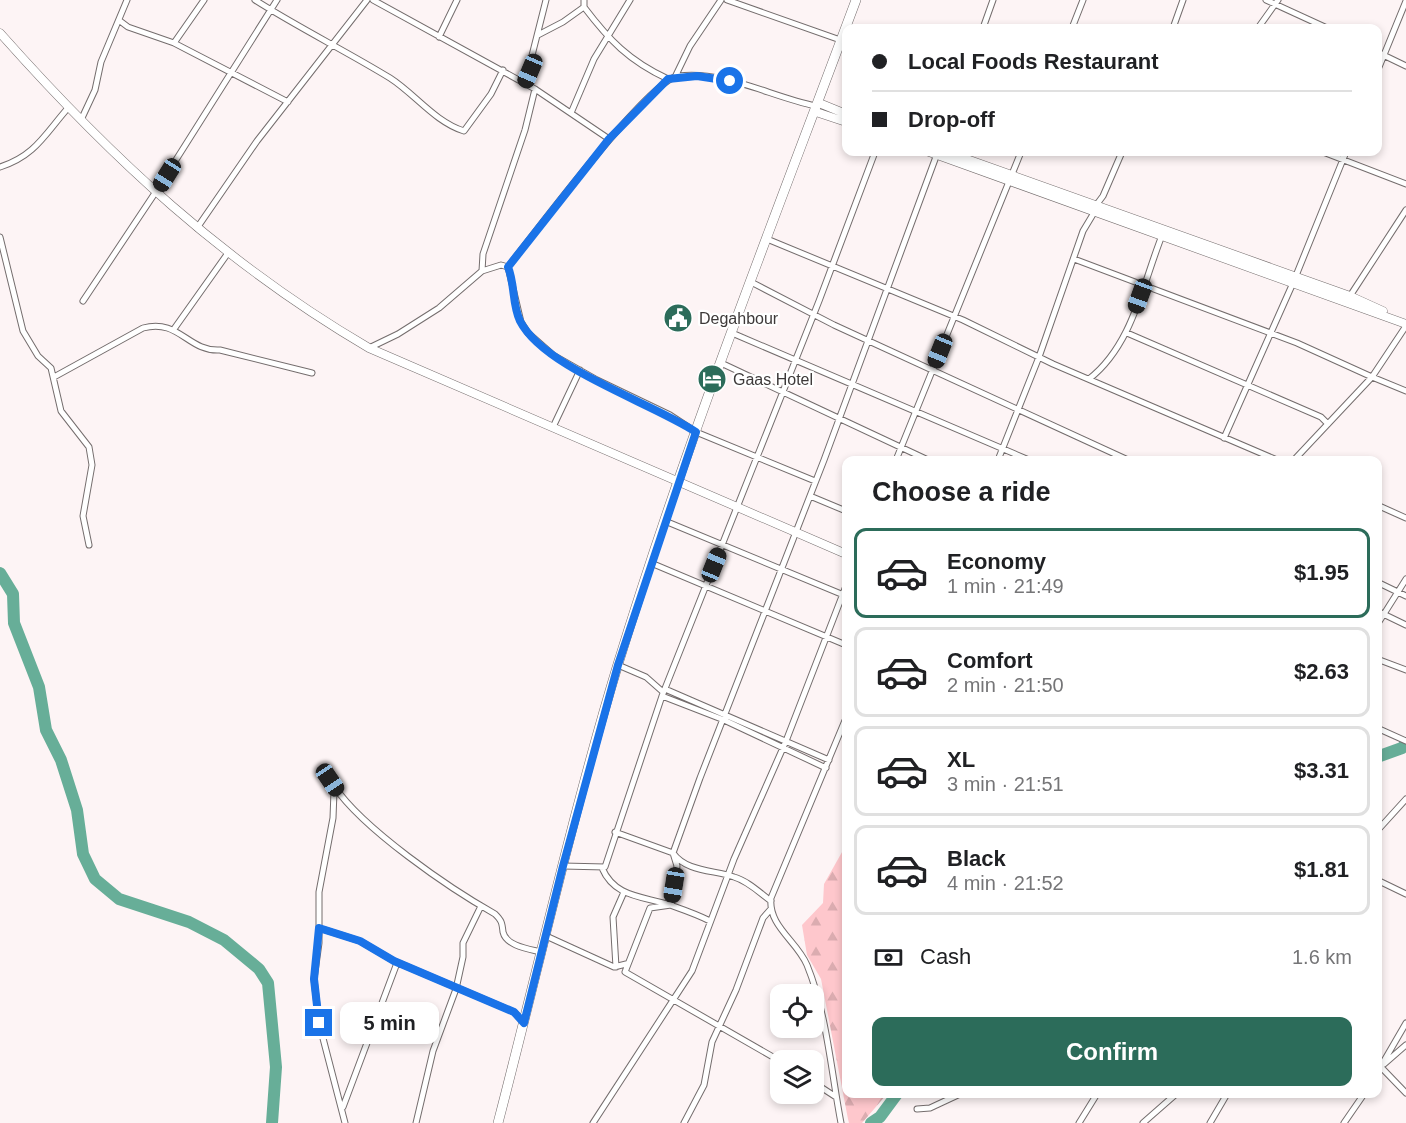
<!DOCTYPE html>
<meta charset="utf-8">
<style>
:root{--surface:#fff;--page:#f6f6f6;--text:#202124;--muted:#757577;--line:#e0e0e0;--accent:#2c6c5a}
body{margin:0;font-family:Helvetica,sans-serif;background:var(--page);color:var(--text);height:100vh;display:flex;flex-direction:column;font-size:22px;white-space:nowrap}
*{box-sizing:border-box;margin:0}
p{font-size:20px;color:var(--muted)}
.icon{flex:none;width:33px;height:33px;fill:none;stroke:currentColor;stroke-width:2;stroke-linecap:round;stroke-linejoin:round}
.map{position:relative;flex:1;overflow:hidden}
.drawer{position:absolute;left:842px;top:456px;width:540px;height:642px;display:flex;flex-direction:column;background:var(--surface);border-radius:12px;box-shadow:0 3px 9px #0003}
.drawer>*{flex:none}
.banner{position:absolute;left:842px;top:24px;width:540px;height:132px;border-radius:12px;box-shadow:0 3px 9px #0003;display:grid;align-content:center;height:132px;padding:0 30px;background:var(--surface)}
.fabs{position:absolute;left:770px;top:984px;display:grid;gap:12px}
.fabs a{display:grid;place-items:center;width:54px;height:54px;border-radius:12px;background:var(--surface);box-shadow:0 3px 9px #0003;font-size:30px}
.end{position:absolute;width:27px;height:27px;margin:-14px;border:8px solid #1a73e8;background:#fff;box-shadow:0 0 0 3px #fff}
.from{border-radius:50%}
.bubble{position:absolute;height:42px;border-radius:12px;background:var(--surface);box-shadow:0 3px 9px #0003;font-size:20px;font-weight:700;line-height:42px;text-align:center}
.car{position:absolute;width:18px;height:36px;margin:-18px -9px;border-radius:8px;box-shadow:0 0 4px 2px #0007;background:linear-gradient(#222 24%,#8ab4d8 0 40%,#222 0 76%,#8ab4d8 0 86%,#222 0)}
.banner b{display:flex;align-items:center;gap:21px;height:57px;font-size:22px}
.banner b+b{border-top:2px solid var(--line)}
.banner i{width:15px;height:15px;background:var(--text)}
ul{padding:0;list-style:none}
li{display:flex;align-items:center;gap:18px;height:90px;margin:0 12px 9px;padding:0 18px;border:3px solid var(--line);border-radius:12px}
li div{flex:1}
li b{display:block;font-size:22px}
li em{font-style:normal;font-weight:700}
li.selected{border-color:var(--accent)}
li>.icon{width:54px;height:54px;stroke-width:1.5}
h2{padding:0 30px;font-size:27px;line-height:72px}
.pay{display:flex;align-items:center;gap:15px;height:66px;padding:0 30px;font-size:22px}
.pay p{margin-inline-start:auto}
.action{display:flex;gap:12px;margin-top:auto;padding:12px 30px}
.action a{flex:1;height:69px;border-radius:12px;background:var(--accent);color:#fff;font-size:24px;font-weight:700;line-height:69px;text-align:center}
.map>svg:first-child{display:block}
</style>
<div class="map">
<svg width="1406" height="1123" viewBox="0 0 1406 1123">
<defs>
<pattern id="forest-firs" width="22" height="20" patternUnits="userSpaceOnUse" patternTransform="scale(1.5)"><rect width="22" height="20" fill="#fec7cc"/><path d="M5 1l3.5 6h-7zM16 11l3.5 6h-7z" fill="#dbacb0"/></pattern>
</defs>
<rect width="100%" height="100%" fill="#fdf4f5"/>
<path fill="url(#forest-firs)" d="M846,845V1094H887L862,1123H849L848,1119L821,979L807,955L802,925L823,903L824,884Z"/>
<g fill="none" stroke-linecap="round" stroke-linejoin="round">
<path stroke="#67ae98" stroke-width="12" d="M0,573L13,594L14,623L39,687L46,730L61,760L77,810L83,854L95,879L119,899L189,922L224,940L259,969L268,983L276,1067L272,1123
M1377,757L1402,748L1406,743
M871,1123L880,1117L897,1094"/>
<g stroke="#746d6d" stroke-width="7">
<path id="street" d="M255,0C299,28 346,51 390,78C415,94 435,122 464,131L491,94L503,70
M373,0L535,89L609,139
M584,0V7C609,40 629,61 668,79
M727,0L846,42
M1266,0L1327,28
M120,21L128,27L174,43L288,102
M983,28L993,0
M1072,28L1083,0
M1173,28L1183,0
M1258,28L1278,0
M538,35L563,22L584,7
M439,37L457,0
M174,43L204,0
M1377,52L1406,66
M1377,72L1406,1
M675,77L690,46L721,0
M525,83L546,0
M571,113L594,59L630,0
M81,120L95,90L101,62L127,0
M1323,152L1406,184
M0,167C35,156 45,134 68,108
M1097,204L1103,196L1122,152
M197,228L257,141L367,0
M0,237L23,331L38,356L51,368L61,411L89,447L92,465L83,516L89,545
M767,239L963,320L1053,364L1277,460
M1074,259L1297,343L1372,377L1406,326
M508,267C532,236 648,81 678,76C725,70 771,97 816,106
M508,267L521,322L528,333L553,355L597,380L670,415L696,432L815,481
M482,271L483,254L525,130L535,89
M751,282L834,325L1128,460
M1350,296L1406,210
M83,301L155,193L277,0
M174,329L228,253
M732,333L1029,460
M1127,333L1321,417L1328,424
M369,348L398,334L439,308L482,271L501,265L508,267
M721,363L928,460
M54,377L143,328C179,318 188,352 220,350L312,373
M1089,379C1133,345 1143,282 1163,233
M553,427L580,370
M1224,438L1293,283L1346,152
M896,460L1021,152
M998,460L1039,357L1083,231L1095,211
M1294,460L1372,377L1406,391
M810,496L846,511
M1377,505L1406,518
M665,521L846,596
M651,563L846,645
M1377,582L1406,596
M1377,611L1406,625
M1377,625L1406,579
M1377,659L1406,670
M618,665L646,677L663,692
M665,689L829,760
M662,696L724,720L826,768
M1377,728L1406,741
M330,780L334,791L333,818L319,892V943L314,979L319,1023L345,1123
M334,786C363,829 449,888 495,914C502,921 502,923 503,932C506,946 529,949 541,952
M1377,831L1406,799
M615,832L673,853C686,872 715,870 734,877C748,881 760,893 771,901
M563,866L605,867L662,696L819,301L875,152
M602,868C615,898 643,896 670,905C684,910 696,914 710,921
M1377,880L1406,894
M319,928L360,941L394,961L514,1012L524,1022
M546,936L614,967L626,964
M616,967L613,917L624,892
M780,1061L625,972L650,908L671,905L677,866L673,853L700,778L824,460L937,154
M1377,1063L1406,1093
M1384,1064L1406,1045
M1377,1073L1406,1023
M813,1082L836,1097
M343,1107L397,963
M917,1109L930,1108L960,1094
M416,1123L433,1051L456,989L463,957V943L481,906
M593,1123L692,971L734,859L786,741L846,586
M684,1123L704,1085L712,1042L736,990L763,918L770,910
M841,1123C831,1071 827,1014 807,965C797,941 768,926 771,898L846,718
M1079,1123L1097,1094
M1143,1123L1176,1094
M1210,1123L1227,1094
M1344,1123L1364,1094"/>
</g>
<g stroke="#746d6d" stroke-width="9">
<path id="secondary" d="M0,33C111,158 224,263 369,348L846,554
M819,103L846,114
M816,112L846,122
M929,152L1406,324
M947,152L1350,296L1383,311"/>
</g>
<g stroke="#746d6d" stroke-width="10">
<path id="highway" d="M498,1123C538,970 572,815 618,664C687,439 774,220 856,0"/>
</g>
<use href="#street" stroke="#fff" stroke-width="5"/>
<use href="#secondary" stroke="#fff" stroke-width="8"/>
<use href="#highway" stroke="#fff" stroke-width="9"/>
</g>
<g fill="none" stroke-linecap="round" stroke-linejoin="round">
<path stroke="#1a73e8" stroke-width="8" d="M319,1023L314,979L319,928L360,941L394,961L514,1012L524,1023L563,866L618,665L696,432C650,402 544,368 520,321C512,304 515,284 508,267L609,139L668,79L697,76L730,81"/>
</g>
<defs>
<g id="civic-disc" transform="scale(1.5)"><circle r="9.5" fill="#2c6c5a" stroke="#fff"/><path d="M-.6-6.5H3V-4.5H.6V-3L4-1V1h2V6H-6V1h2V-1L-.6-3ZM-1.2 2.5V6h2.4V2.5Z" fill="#fff"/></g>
<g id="hotel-disc" transform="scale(1.5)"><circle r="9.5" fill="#2c6c5a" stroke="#fff"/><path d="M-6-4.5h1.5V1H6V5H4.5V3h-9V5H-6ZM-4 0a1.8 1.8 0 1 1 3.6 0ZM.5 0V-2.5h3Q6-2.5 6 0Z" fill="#fff"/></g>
</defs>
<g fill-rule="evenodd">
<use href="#civic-disc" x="678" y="318"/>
<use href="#hotel-disc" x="712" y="379"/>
</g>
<g text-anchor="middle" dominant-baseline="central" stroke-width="4.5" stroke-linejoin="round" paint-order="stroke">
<g font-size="16" fill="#3d3939" stroke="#fff" text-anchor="start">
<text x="699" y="318">Degahbour</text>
<text x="733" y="379">Gaas Hotel</text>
</g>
</g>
</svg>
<div class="fabs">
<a><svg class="icon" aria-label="locate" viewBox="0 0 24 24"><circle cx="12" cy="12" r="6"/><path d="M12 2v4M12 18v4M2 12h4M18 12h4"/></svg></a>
<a><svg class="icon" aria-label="layers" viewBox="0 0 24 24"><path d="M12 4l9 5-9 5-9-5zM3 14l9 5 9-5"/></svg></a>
</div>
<i class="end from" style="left:730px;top:81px"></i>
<i class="end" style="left:319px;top:1023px"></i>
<div class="bubble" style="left:340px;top:1002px;width:99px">5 min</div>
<i class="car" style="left:530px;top:71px;rotate:203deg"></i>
<i class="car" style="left:167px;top:175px;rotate:212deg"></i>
<i class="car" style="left:1140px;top:296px;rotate:200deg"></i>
<i class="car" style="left:940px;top:351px;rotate:202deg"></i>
<i class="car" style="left:714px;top:565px;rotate:22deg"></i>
<i class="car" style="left:330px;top:780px;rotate:146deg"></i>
<i class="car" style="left:674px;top:885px;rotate:189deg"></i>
<div class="banner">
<b><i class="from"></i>Local Foods Restaurant</b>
<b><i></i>Drop-off</b>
</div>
<section class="drawer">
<h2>Choose a ride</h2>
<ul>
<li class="selected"><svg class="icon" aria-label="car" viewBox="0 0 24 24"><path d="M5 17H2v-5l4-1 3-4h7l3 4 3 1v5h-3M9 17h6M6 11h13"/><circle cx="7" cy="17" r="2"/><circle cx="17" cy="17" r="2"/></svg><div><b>Economy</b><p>1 min · 21:49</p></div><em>$1.95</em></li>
<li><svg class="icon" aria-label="car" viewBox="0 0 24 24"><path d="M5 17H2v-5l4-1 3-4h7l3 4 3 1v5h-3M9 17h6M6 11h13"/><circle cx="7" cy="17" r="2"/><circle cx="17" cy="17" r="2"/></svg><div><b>Comfort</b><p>2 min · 21:50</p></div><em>$2.63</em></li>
<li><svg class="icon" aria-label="car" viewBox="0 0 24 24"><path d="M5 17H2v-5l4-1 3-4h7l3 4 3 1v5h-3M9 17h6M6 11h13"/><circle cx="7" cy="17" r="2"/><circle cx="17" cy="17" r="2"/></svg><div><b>XL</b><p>3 min · 21:51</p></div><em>$3.31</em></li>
<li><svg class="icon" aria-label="car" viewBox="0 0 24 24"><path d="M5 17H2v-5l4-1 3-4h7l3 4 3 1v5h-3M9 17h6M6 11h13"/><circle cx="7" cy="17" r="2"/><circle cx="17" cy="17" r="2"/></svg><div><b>Black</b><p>4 min · 21:52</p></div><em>$1.81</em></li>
</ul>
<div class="pay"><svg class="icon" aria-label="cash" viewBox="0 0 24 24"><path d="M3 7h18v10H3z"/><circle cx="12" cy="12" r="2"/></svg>Cash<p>1.6 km</p></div>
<div class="action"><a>Confirm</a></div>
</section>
</div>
